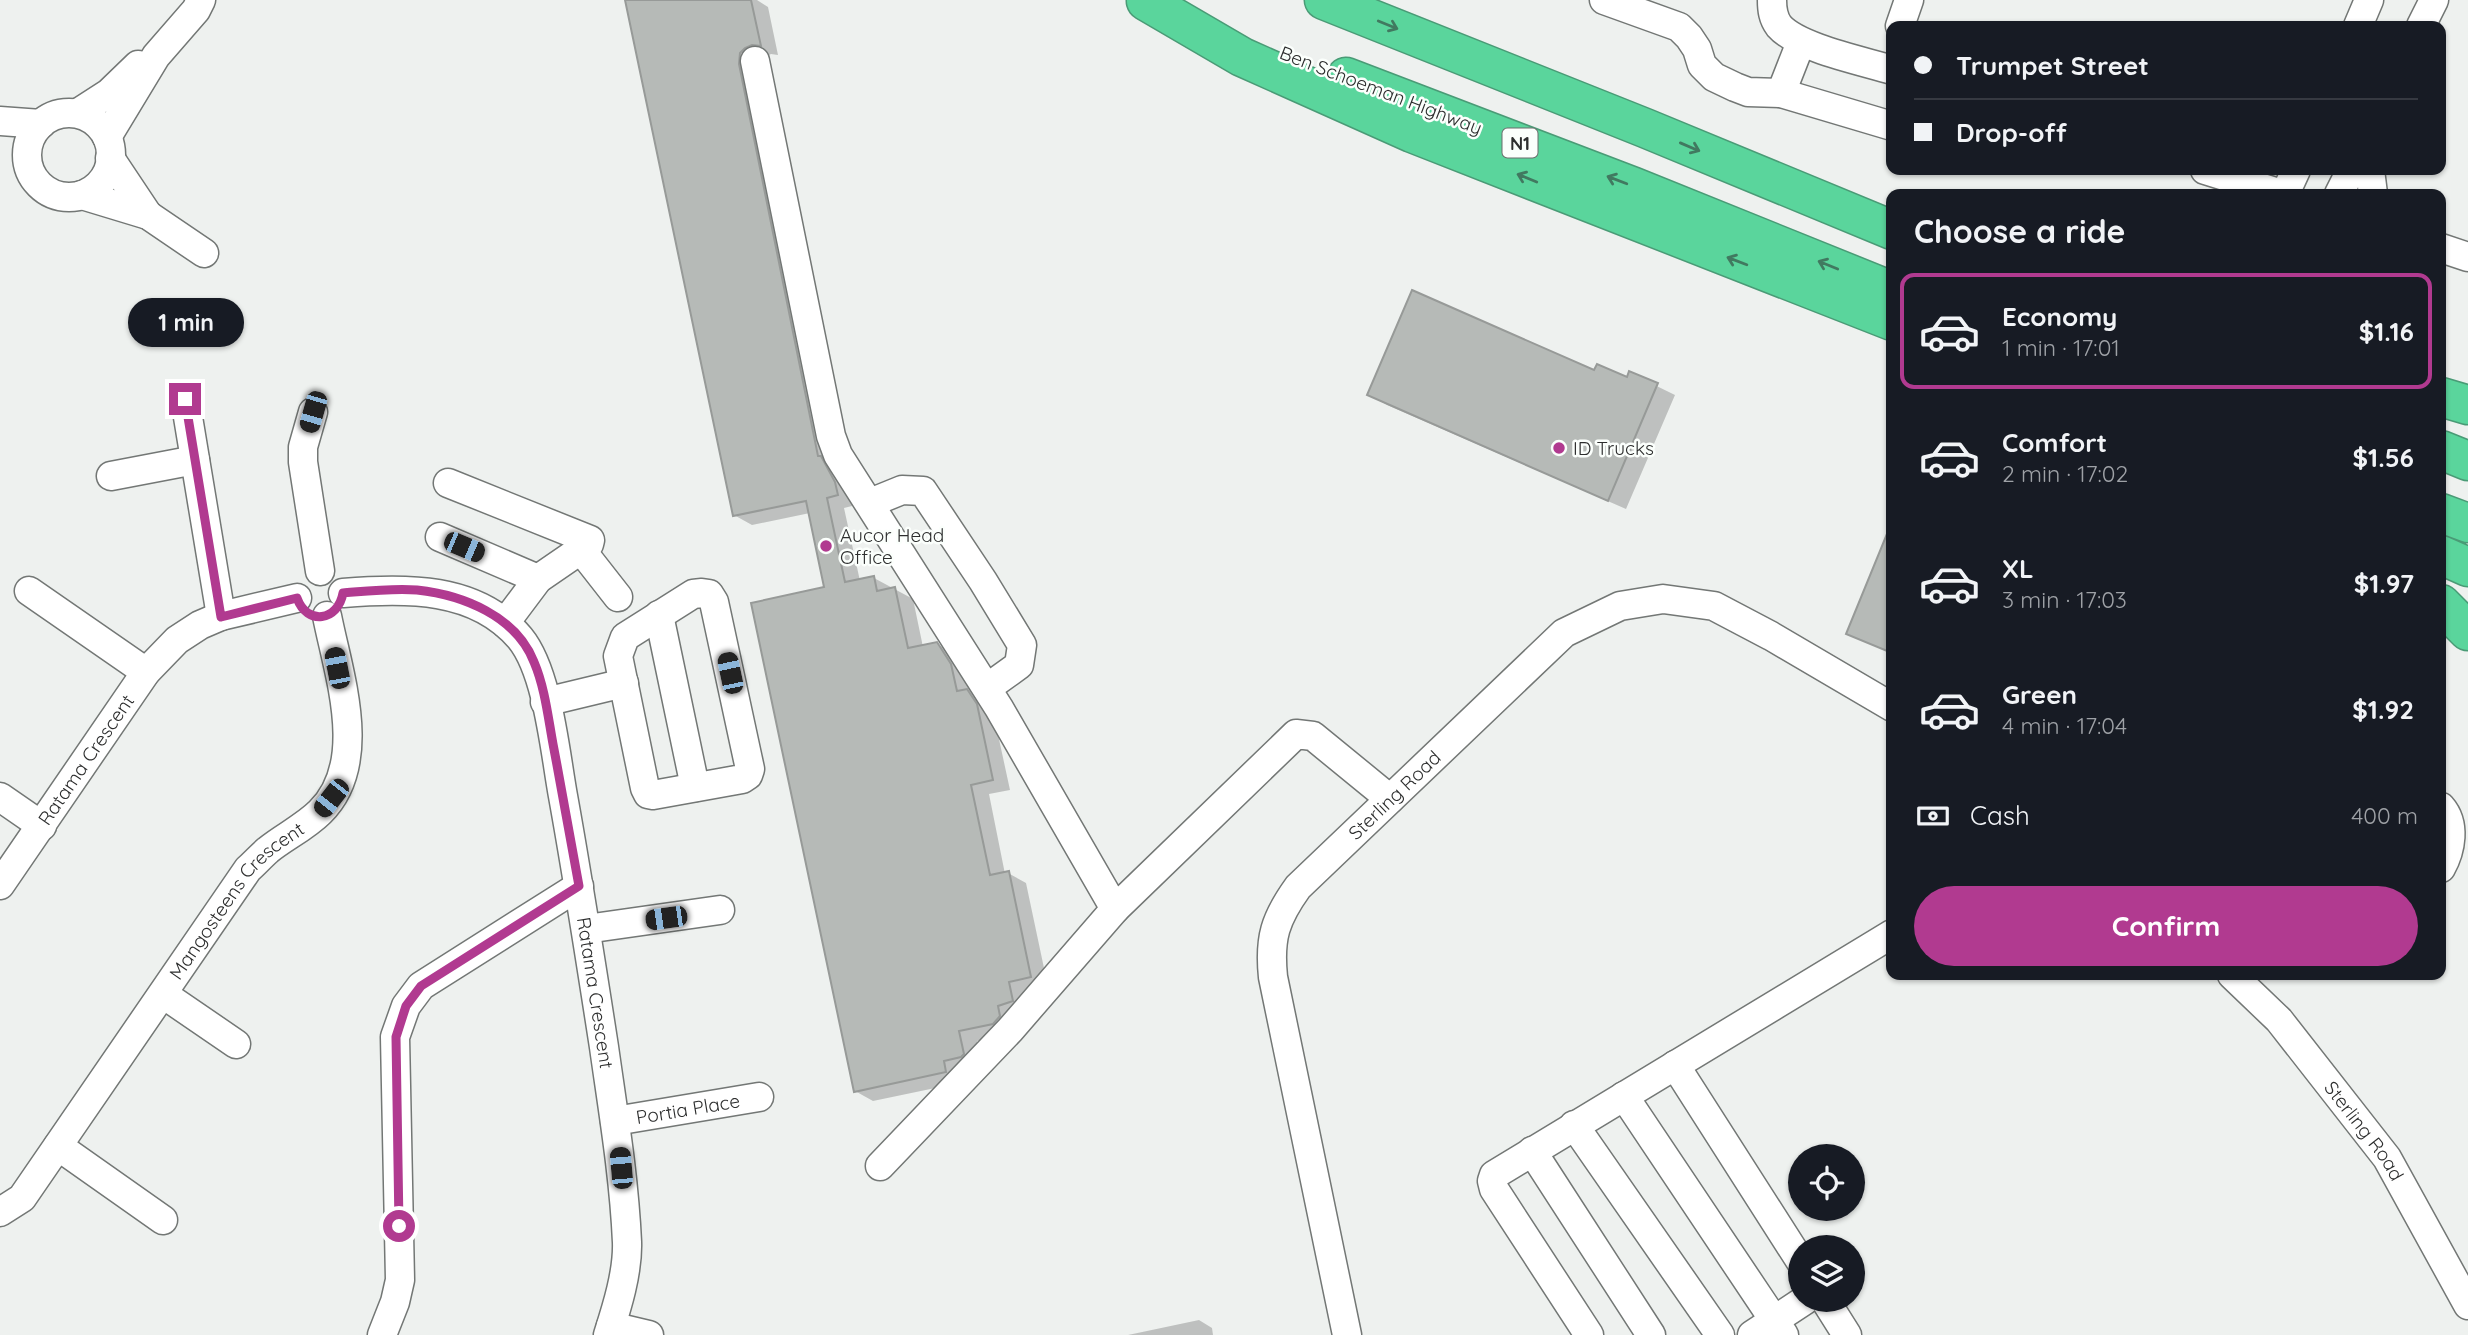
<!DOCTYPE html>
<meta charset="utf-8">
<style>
:root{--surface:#171b24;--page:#20242c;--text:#f1f3f6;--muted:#9ea1a6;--line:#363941;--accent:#b13a90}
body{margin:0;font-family:Quicksand,sans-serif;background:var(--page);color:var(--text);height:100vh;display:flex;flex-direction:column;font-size:26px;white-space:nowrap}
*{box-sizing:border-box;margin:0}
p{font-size:23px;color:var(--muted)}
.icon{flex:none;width:38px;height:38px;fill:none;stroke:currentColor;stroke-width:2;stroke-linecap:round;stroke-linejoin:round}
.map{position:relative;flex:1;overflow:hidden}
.panel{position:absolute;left:1886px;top:189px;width:560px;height:791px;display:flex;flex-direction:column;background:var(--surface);border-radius:14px;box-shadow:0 2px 5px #0004}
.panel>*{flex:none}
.top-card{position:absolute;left:1886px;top:21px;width:560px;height:154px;border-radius:14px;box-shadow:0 2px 5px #0004;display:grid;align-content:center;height:154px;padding:0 28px;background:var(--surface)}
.buttons{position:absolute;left:1788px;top:1144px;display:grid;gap:14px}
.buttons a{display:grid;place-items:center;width:77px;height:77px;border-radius:50%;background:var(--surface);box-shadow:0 2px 5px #0004;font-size:35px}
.end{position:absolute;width:32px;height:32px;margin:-16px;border:9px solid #b13a90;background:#fff;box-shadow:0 0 0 4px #fff}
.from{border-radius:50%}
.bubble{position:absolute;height:49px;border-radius:24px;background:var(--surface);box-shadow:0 2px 5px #0004;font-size:23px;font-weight:700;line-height:49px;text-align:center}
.car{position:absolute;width:21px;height:42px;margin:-21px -10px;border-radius:9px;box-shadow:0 0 5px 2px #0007;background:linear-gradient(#222 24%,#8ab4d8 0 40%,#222 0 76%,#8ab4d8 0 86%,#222 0)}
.top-card b{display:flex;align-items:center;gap:24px;height:66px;font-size:26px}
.top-card b+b{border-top:2px solid var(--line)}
.top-card i{width:18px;height:18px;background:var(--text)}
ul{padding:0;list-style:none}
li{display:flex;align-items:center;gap:21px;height:116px;margin:0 14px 10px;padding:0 14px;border:4px solid transparent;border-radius:14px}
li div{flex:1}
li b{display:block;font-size:26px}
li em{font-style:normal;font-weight:700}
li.selected{border-color:var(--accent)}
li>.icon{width:63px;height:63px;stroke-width:1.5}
h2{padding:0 28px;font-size:32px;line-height:84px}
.pay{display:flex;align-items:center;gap:18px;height:77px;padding:0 28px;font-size:26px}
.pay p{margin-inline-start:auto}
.primary-button{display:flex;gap:14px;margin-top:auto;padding:14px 28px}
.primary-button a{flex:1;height:80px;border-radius:42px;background:var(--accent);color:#fff;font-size:28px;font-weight:700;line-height:80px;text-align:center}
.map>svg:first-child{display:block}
</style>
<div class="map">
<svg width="2468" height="1335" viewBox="0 0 2468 1335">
<rect width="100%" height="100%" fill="#eef1ef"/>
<path fill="#0003" d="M627,0H757L768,7L778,55L771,54L763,58L856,505L844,508L860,581L874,578L913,599L923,647L937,644L955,654L969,676L973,694L985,701L994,716L1010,790L989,794L1005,874L1008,873L1026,883L1048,987L1011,1033L977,1041L982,1064L964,1082L873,1101L855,1091L826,589L810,513L752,525L734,515Z
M1595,372L1628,380L1630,373L1675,395L1626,509L1387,405L1369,394Z
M1892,528V654L1848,633Z
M1199,1320L1212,1328L1213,1335H1128Z"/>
<path fill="#b6bab7" stroke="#979a98" stroke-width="2" d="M625,0H751L761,46L752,45L745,48L740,53L739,64L818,456H821L835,482L838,495L827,498L845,582L874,576L877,591L895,587L908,648L937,642L951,664L957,691L967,689L977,704L993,780L971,785L990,875L1009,871L1031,977L1009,982L1013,1001L998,1006L1000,1016L993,1024L959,1031L964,1054L961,1057L944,1061L946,1072L854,1092L751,603L824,587L806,501L733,516Z
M1412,290L1594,370L1597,364L1627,377L1629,371L1658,383L1608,501L1367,395Z
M1891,524H1892V653L1846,634Z"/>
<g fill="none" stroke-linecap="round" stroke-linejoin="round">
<g stroke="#737775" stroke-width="31">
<g id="minor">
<path d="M1604,0L1679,27L1689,37L1697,49L1702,65L1714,77L1735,87L1748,92L1781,93L1892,126"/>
<path d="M1772,0C1772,10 1773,18 1779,26C1798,48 1863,61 1892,70"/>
<path d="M1900,26L1909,0"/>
<path d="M2358,26L2369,0"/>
<path d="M2421,26L2434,0"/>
<path d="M755,61L831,436L838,455L999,708L1115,909L1296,734L1313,736L1390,799"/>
<path d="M1781,93L1801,42"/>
<path d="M78,113L109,93L138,65"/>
<circle cx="69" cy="155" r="42"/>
<path d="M0,121L41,124"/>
<path d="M107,137L156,56L196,10L201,0"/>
<path d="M110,158L148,215"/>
<path d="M2205,170L2282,194"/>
<path d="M2370,170L2373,194"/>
<path d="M2285,194L2296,170"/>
<path d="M2339,194L2351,170"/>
<path d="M82,195L148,215L204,253"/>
<path d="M2441,248L2468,257"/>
<path d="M185,399L221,616"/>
<path d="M313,412L303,447V462L320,571"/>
<path d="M111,476L195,460"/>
<path d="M448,483L590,540L589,544L538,579L505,623"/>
<path d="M870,503L902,490L923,491L983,581L1022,645L1019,665L987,688"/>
<path d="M440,537L538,579"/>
<path d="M582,551L618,597"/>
<path d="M29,591L146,672"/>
<path id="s1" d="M343,593C405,588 476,586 520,638C548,672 555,752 563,796C578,879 591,963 604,1047C613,1111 624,1176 627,1242C628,1272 617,1307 608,1335"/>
<path d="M702,593L709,594L714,602L750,769L748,775L742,779L653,795L648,794L645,788L618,656L625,637L693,594Z"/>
<path d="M659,615L695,787"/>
<path d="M545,702L624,683"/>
<path d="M0,797L42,826"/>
<path d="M2441,807C2456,824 2451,850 2441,868"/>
<path id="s2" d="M0,885L146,672L177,640L200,625L221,616L297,598"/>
<path d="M586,929L720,910"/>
<path id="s3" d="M2232,975L2279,1020L2387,1158L2468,1305"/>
<path d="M163,994L236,1044"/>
<path d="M1675,1065L1801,1262"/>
<path d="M1624,1096L1784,1335"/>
<path id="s4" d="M615,1121L759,1097"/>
<path d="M1574,1125L1720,1335"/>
<path d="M58,1146L163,1220"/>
<path d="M1532,1151L1651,1335"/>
<path d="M880,1166L1010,1030L1115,909"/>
<path id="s5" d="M0,1212L22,1198L248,869C255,863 261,856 268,850C284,837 305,827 320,812C370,763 339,676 327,616"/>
<path d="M1825,1300L1847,1335"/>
<path d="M611,1326L649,1335"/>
<path d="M382,1335L395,1302L400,1280L395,1037L406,1006L421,986L579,886"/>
<path id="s6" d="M1347,1335L1273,977C1269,938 1275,919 1298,887L1564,633L1620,606L1663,599L1714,606L1771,636L1892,707"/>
<path d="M1589,1335L1494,1189L1492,1181L1494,1175L1892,934"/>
<path d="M1752,1335L1805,1300"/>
</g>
</g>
<g stroke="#4a9b76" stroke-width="41">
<path id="highway" d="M1324,0L1645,128L1892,230
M1146,1L1242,57L1412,133L1892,321
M1346,77L1634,187L1892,291
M2441,397L2468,405
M2441,450L2468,461
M2441,513L2468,523
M2441,555L2468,567
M2441,604L2468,631"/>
</g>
<use href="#minor" stroke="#fff" stroke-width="28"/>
<use href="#highway" stroke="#5ad59c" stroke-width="38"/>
</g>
<defs><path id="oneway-shaft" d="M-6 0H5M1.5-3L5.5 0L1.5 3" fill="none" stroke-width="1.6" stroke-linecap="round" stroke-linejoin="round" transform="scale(1.75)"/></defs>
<g stroke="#417960">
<use href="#oneway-shaft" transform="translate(1388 25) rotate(22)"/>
<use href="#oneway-shaft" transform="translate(1690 147) rotate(23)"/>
<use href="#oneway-shaft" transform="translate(1527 178) rotate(-158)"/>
<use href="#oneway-shaft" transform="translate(1617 180) rotate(-159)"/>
<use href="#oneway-shaft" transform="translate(1737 261) rotate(-159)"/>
<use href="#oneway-shaft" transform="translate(1828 265) rotate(-158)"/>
</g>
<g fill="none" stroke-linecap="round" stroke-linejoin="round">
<path stroke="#b13a90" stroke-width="9" d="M185,399L221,617L297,598C307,626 338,621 343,593C367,591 393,588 417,590C463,595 516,616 534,662C545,688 548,717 553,744C562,791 570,838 579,886L421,986L406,1006L396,1037L399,1226"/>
</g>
<g fill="#b13a90" stroke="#fbfffc" stroke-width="2.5">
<circle cx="1559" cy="448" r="7"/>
<circle cx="826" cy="546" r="7"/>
</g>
<g text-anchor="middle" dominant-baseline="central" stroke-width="5" stroke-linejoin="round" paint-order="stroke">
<rect fill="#fbfffc" stroke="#6b6d6c" stroke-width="2" x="1502.5" y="128.5" width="35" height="29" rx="5"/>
<g font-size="18" font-weight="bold" fill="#2d2e2e">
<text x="1520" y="143">N1</text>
</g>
<g font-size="19" fill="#2d2e2e" stroke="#fbfffc">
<text transform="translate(1381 90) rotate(21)">Ben Schoeman Highway</text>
<text stroke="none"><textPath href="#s2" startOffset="152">Ratama Crescent</textPath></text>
<text stroke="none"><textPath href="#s6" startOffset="595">Sterling Road</textPath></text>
<text stroke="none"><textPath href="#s5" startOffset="394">Mangosteens Crescent</textPath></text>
<text stroke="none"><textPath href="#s1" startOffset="555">Ratama Crescent</textPath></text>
<text stroke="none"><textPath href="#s4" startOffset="74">Portia Place</textPath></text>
<text stroke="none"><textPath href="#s3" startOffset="205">Sterling Road</textPath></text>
</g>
<g font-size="19" fill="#2d2e2e" stroke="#fbfffc" text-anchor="start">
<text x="1573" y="448">ID Trucks</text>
<text x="840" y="535">Aucor Head<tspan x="840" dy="22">Office</tspan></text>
</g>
</g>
</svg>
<div class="buttons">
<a><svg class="icon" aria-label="locate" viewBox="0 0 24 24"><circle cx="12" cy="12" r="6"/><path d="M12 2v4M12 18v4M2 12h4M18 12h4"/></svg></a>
<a><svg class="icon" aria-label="layers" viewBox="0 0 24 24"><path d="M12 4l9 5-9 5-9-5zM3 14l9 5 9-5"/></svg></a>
</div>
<i class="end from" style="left:399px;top:1226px"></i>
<i class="end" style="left:185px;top:399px"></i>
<div class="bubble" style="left:128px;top:298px;width:116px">1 min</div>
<i class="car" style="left:313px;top:412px;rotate:196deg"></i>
<i class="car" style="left:464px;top:547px;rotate:113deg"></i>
<i class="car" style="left:337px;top:668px;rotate:349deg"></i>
<i class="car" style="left:730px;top:673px;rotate:348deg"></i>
<i class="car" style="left:331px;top:798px;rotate:218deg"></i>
<i class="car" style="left:666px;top:918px;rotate:262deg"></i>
<i class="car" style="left:621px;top:1168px;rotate:355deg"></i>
<div class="top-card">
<b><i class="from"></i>Trumpet Street</b>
<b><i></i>Drop-off</b>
</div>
<section class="panel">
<h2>Choose a ride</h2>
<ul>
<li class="selected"><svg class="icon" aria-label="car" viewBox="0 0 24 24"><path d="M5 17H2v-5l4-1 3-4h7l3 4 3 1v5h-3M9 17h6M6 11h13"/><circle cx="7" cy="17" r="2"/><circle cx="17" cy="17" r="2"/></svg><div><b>Economy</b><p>1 min · 17:01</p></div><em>$1.16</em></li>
<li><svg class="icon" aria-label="car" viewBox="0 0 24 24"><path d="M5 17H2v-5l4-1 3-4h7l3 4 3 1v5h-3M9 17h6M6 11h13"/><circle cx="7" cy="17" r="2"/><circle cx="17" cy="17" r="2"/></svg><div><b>Comfort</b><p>2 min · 17:02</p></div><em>$1.56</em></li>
<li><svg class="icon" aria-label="car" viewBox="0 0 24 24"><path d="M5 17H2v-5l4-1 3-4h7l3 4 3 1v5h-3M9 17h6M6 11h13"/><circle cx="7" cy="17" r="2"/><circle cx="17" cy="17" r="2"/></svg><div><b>XL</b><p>3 min · 17:03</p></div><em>$1.97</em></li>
<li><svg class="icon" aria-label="car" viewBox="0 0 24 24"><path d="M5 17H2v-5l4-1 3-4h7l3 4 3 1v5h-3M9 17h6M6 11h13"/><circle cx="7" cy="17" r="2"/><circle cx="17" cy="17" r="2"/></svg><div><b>Green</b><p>4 min · 17:04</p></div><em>$1.92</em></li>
</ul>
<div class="pay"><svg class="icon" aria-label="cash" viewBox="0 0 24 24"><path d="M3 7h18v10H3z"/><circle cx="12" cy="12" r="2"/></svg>Cash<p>400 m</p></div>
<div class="primary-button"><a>Confirm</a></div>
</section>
</div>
